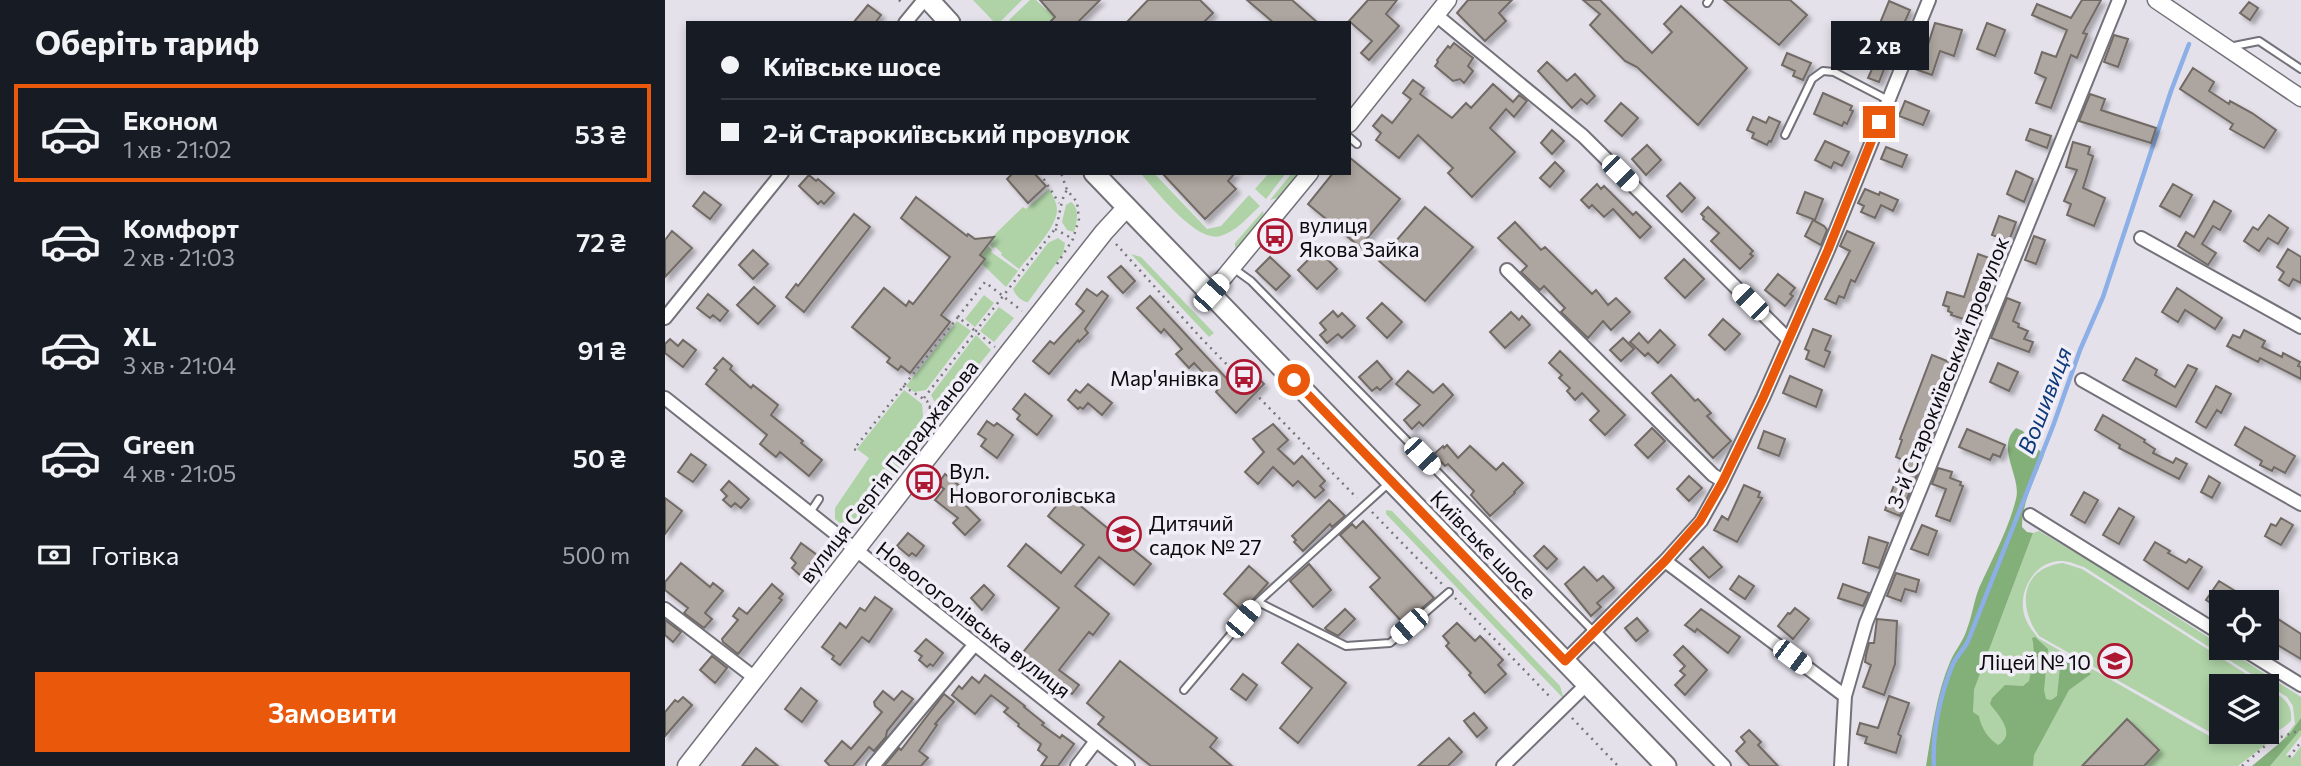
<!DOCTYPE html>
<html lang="uk">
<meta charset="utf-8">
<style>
:root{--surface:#171b24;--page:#242831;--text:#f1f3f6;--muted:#9ea1a6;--line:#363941;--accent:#ea580c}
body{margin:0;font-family:Commissioner,sans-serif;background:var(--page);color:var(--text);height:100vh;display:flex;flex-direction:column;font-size:26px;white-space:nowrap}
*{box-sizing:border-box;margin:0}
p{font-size:23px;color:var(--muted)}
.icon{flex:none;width:38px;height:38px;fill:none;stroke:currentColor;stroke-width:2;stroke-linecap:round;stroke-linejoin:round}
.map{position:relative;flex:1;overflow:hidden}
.drawer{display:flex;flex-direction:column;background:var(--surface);width:665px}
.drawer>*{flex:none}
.banner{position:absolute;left:21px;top:21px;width:665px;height:154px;border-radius:0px;box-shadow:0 4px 10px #0003;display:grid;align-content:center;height:154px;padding:0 35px;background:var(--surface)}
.buttons{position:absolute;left:1544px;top:590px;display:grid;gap:14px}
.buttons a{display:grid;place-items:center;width:70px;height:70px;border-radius:0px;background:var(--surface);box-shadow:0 4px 10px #0003;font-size:35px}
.end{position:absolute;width:32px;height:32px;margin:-16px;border:9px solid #ea580c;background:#fff;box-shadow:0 0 0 4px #fff}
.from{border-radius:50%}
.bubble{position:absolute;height:49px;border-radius:0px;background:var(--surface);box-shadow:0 4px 10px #0003;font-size:23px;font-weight:600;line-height:49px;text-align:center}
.car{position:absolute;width:21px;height:42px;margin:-21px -10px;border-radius:9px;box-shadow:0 0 5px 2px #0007;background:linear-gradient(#fff 24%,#345 0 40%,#fff 0 76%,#345 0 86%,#fff 0)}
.banner b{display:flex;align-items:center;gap:24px;height:66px;font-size:26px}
.banner b+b{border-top:2px solid var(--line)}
.banner i{width:18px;height:18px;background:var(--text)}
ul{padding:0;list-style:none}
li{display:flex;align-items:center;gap:21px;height:98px;margin:0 14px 10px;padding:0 21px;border:4px solid transparent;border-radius:0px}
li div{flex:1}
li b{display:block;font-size:26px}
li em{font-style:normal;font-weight:600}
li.active{border-color:var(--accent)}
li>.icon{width:63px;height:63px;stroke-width:1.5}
h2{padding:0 35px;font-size:32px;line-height:84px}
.pay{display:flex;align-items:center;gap:18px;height:77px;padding:0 35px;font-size:26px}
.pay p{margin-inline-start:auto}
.primary-button{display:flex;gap:14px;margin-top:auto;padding:14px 35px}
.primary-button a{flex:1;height:80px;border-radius:0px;background:var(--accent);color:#fff;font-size:28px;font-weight:600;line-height:80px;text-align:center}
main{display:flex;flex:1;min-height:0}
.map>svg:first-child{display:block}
</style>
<main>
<section class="drawer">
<h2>Оберіть тариф</h2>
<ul>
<li class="active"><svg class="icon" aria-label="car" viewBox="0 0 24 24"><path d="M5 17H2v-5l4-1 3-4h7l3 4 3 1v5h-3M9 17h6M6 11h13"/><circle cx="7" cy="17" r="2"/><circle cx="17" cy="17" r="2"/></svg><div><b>Економ</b><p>1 хв · 21:02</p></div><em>53 ₴</em></li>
<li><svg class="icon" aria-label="car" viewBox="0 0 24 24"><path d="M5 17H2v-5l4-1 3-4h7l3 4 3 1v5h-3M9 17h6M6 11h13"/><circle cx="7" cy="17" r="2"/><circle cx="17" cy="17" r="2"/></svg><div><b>Комфорт</b><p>2 хв · 21:03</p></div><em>72 ₴</em></li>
<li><svg class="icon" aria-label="car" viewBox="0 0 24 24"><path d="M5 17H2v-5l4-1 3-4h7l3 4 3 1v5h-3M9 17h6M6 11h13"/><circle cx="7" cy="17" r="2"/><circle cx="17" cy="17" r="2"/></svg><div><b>XL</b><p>3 хв · 21:04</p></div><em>91 ₴</em></li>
<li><svg class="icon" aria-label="car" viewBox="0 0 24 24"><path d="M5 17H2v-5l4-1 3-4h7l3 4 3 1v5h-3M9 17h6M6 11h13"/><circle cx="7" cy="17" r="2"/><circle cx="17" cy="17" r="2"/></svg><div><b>Green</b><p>4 хв · 21:05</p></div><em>50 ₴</em></li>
</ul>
<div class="pay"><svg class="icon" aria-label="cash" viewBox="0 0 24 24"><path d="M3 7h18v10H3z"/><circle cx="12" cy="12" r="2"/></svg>Готівка<p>500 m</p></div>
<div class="primary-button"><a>Замовити</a></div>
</section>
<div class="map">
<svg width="1636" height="766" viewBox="0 0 1636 766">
<defs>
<filter id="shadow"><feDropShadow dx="4" dy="4" stdDeviation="2" flood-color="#0004"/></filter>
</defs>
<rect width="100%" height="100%" fill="#e4e1ea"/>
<path fill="#afd3a7" d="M308,0H357L336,21L330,23Z
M365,0H371L381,10L392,0H407L384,23H347L344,20Z
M475,173H489L542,229L556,226L584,195L595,206C584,216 571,232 555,236C531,243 491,190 475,173Z
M604,173H621L601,199L590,189Z
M627,173H635L615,197L605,200Z
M384,189C388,196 392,202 392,211C391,228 365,255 354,269L336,255L337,253L330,247L328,248L324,244V240L358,207L361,209Z
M406,202C415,208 412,222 409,232L402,230L397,222L401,205Z
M598,211L599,217L576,245L570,248V243Z
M393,238L400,243L398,254L363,302C357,302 350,295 348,289L383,243Z
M323,246L327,250L326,252L353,271L341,287L317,264L321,259L316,255Z
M466,254L476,257L549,333L544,337Z
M319,295L329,303L310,327L300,319Z
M334,307L349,318L329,342L315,331Z
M292,321L306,331L261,390L249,392L241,386Z
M311,335L326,350L282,404L276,405L269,401L266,395Z
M239,390L257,404L258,415L255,439L251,448L193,522C185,527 177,526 170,519V508L204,458L192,449Z
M721,510L727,511L895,686L899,699L721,514Z
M1374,531L1428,563L1636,697V736L1621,755L1627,758L1636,746V766H1597L1630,724L1628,706L1622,697L1419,567C1412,565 1404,561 1397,561C1373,560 1356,585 1358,608C1359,620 1366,629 1373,638L1553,741L1569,744L1609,738L1573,766H1480L1495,749L1462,718L1416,766H1299L1309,690L1368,533Z
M1398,563L1417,569L1600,686H1556V732H1601V687C1616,696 1628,702 1626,721C1607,739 1581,745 1557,739L1374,636C1352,606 1356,568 1398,563Z"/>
<path fill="#83af79" d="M1351,428L1358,431L1363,439L1379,455C1370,478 1357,502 1357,527L1362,532L1368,533L1309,690L1308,712L1314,716C1316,728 1323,738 1333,745C1352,734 1334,716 1325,704L1327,698L1340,685L1358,686L1364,681C1367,666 1371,653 1367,638L1370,637L1383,649L1379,690L1381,699L1386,700L1392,696L1396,658L1399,657L1426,674L1404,690L1369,755L1368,766H1261C1267,731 1271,695 1285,662C1290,650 1298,642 1302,629C1307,616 1309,601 1314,588C1327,559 1343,531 1351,499C1357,477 1330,448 1351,428Z
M1636,718V729L1605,766H1587L1623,736Z"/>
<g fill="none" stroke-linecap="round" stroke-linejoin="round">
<path stroke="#8bafe6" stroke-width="4.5" d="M1269,766C1267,733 1275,695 1288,664C1292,656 1299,649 1303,641L1388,426L1415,350L1438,297L1506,91L1524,44"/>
</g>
<path fill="#ada59f" stroke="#716a65" stroke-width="2" filter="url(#shadow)" d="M375,0H435L412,23H384L390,17Z
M483,0H535L548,13L538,23H461Z
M582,0H627L653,23H609Z
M703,0H732L721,14L734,26L704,60L696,53L707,41L684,21Z
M803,0H847L834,13L841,21L820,41L792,13Z
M918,0H935L987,53L1007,32L999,24L1016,6L1082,68L1033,125L972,67L960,61L925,25L935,14Z
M1059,0H1125L1142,15L1114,45Z
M1417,0H1436L1418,33L1422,34L1412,58L1406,55L1386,108L1371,103L1381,78L1370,73L1377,52L1391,57L1402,30L1367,15L1372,4L1406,18Z
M1224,1L1245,10L1233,37L1213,28Z
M1584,2L1593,8L1585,20L1575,13Z
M203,5L216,15L210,23H188Z
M1270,23L1297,30L1289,56L1275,51L1267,75L1250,69L1255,52L1260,54Z
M1322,23L1340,30L1330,56L1312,49Z
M1449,35L1463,39L1453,67L1439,62Z
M789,43L808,58L803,66L808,71L799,83L795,79L788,81L770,66L773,62L772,60L783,46L785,48Z
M1122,53L1146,63L1138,80L1128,76L1130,71L1117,65Z
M1211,60L1221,64L1214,82L1203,78Z
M882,62L902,81L910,74L930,96L922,104L916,99L907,108L873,71Z
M1528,68L1549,82L1544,91L1564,104L1565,101L1587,113L1611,130L1599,148L1565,129L1568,124L1515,89Z
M748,80L759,88L755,94L787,118L801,103L806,108L828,84L848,102L854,95L862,101L849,117L841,109L825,128L850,152L807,197L783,173L788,168L753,135L734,158L711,140L716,133L708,126L717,115L727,123L746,99L738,93Z
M1158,93L1187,106L1185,110L1188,111L1182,124L1179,122L1177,126L1149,114Z
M1425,94L1440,99L1436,110L1491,128L1486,143L1414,121Z
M1240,101L1264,111L1258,125L1234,116Z
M956,103L973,118L957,136L940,121Z
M1088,117L1101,123L1104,117L1115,122L1106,142L1104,141L1102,145L1087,138L1089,133L1082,130Z
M1365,129L1386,136L1382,148L1361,140Z
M887,130L899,141L887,154L876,143Z
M1160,141L1184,152L1177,166L1169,162L1166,168L1150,160Z
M1408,142L1425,147L1423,154L1428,156L1418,188L1440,198L1429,226L1402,215L1406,204L1399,201L1412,170L1401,167Z
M982,145L996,160L981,175L967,159Z
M1221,147L1242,155L1237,167L1216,159Z
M684,157L735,199L695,247L643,204L668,173H684Z
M890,162L899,171L885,187L875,178Z
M1351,171L1368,179L1359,202L1342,194Z
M348,173H369L381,186L363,203L342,179Z
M497,173H570L563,181L571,189L540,219Z
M144,175L151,181L153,179L169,193L159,204L156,201L153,204L134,186Z
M1015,183L1030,198L1017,212L1002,196Z
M932,184L936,189L939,186L968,215L971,212L986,227L975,238L948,209L939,217L927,205L924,208L916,200Z
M1508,184L1527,195L1515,217L1495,206Z
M1200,189L1214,195L1215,192L1233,200L1228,211L1216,205L1210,218L1196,212L1199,206L1193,203Z
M39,192L56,205L45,219L28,206Z
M1140,192L1158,199L1150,220L1132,213Z
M251,197L302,236L303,234L310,239L329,237L315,255L320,259L276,315L285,322L245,373L236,366L233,370L222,362L225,358L187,327L219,288L241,306L244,301L248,304L285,257L236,218Z
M1549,201L1566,211L1555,230L1548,226L1537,244L1551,253L1543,265L1513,246L1521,232L1529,237Z
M760,207L808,247L760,301L714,261Z
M1043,207L1088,251L1085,254L1088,256L1075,269L1046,241L1054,233L1038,219L1039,217L1036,214Z
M189,214L205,227L139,312L121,297L131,284L133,286Z
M1604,215L1623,228L1613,244L1603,238L1594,251L1579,241L1588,227L1593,230Z
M1334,216L1351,222L1344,241L1327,235Z
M1148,220L1159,226L1162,230L1156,245L1140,236Z
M850,222L876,250L880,247L927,294L931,290L943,305L951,298L965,312L946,330L938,321L923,338L896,312L900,308L879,286L875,290L856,272L862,266L833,238Z
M7,231L27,248L0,277V240Z
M1182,231L1209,243L1190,282L1186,280L1179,298L1174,296L1171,304L1160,299L1185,251L1175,246Z
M1369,236L1380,240L1371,264L1360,260Z
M1623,249L1636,257V283L1628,279L1624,286L1614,280L1619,272L1612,267Z
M88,250L103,264L88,279L74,265Z
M653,250L672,269L652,289L633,270Z
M1313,254L1327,259L1313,302L1321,305L1315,318L1307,315L1305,321L1286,315L1287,313L1283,311L1284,307L1278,305L1282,292L1299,297Z
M605,257L625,276L611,290L591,271Z
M1019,259L1039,279L1020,298L1000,278Z
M456,266L470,281L458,293L443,277Z
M1113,274L1130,288L1125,294L1128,296L1120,306L1100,290Z
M89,287L110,306L93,324L72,305Z
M1512,288L1557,318L1550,329L1520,310L1513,322L1497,312Z
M422,289L432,296L437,291L443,296L420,329L423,333L414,342L413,340L384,374L368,361L385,341L389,344L419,311L411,304Z
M43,294L63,311L55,321L48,315L45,318L32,308Z
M485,296L563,380L569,383L584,368L599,384L571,413L551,392L553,389L529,363L524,368L511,354L517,349L499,329L496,333L472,308Z
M1342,298L1355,303L1348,321L1354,324L1353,327L1363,331L1359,339L1368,342L1364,352L1326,338Z
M717,303L737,322L722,338L702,318Z
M668,311L673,317L677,313L690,326L677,338L673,334L662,343L655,335L661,330L655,323Z
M846,312L854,320L857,316L865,325L840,348L825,332Z
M1058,319L1075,334L1060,350L1044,335Z
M1148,329L1166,336L1160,350L1165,352L1159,367L1141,359L1144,351L1140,349Z
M995,330L1010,345L993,363L983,353L980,356L965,342L974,333L983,343Z
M1579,330L1600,341L1597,347L1617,357L1618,353L1635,362L1633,366L1636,367V379L1595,358L1593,362L1562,346L1568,335L1575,338Z
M958,338L969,349L956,361L945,350Z
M5,339L13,346L18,340L31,350L18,367L0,353V344Z
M895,351L960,415L940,435L925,420L934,411L917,393L910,400L902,391L905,388L894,378L897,375L884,363Z
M1267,355L1287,363L1278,384L1287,388L1235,516L1220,510L1238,460L1231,457L1237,440L1235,439Z
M58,358L67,366L65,369L86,388L88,385L113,405L106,415L138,441L136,443L157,460L144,476L115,452L111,457L95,444L102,435L41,384L52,370L49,368Z
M1471,358L1492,370L1490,375L1510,387L1523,365L1532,369L1511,407L1458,380Z
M712,361L727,379L715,390L712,387L707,391L694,377Z
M1333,363L1353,372L1344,391L1325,382Z
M743,371L768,393L778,384L788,395L758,426L754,422L747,429L739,420L755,405L731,384Z
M1006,375L1030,401L1033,399L1046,413L1042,416L1066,441L1048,458L987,393Z
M1125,376L1157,390L1151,407L1118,393Z
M423,384L447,403L437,415L423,403L418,409L415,407L413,409L403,400L411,390L415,393Z
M1551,386L1566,394L1556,413L1552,410L1541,428L1531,422Z
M360,394L387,416L372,435L352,419L355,415L348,409Z
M1438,415L1480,440L1479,442L1490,449L1488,453L1508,463L1511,458L1522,464L1514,479L1454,448L1455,445L1430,430Z
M322,421L329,426L332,423L348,435L332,458L316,446L321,439L313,434Z
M608,424L623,440L613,449L629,464L637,456L660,481L655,486L659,490L650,498L633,481L628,486L608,467L593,484L580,472L599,452L588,439Z
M1580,427L1630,456L1620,473L1609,467L1607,471L1595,465L1597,461L1570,445Z
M987,428L1000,441L983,458L970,445Z
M1302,429L1340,445L1335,457L1328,454L1325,460L1294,447Z
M1099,431L1120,439L1114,456L1093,448Z
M782,445L793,458L805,446L831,470L838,463L858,483L849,492L850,493L825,516L806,495L809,491L783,464L780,466L769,454L778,446L779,448Z
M26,454L41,465L28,482L13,472Z
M1273,468L1287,472L1285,478L1296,482L1295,485L1298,486L1285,521L1271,516L1281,489L1267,484Z
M280,474L296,487L290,495L315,520L300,535L288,523L293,518L270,500L279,489L273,484Z
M1024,476L1037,488L1024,501L1012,489Z
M1544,476L1555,483L1547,498L1536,492Z
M64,481L84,499L76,508L70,503L66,507L58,500L62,496L56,490Z
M1079,485L1095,492L1093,497L1097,498L1072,542L1049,530L1057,516L1063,520Z
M1419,492L1433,500L1420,523L1406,515Z
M401,494L486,564L469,585L434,557L410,586L444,614L428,635L424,632L394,670L414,685L407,694L386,679L384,681L354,657L394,608L343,566L361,544L396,573L419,545L383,516Z
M0,498L17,511L0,534Z
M664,500L680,516L667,527L665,524L638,551L629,542L631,540L627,536Z
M1454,508L1469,517L1454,544L1438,535Z
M1616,518L1628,525L1616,545L1600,536L1606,524L1611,526Z
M698,521L769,598L739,624L705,587L715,578L675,535L687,524L691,528Z
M1257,525L1272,531L1263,555L1246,549Z
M243,533L259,546L251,556L247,553L244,556L232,546Z
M1204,537L1223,543L1214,568L1198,563Z
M1490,542L1505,551L1503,553L1521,563L1524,559L1537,567L1523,589L1479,560Z
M136,543L152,555L136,576L127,568L131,563L126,558Z
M879,546L892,559L882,569L869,556Z
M1038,547L1057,567L1044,578L1025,559Z
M16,563L45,587L48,583L58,591L40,613L47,619L39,628L19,613L23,608L0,590V582Z
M644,564L666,590L648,607L625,581Z
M584,566L603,583L578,611L559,594Z
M919,567L932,581L938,576L949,588L932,603L936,607L926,616L900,584Z
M1231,573L1254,580L1251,592L1240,589L1236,601L1222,596Z
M1074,576L1089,586L1080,599L1065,589Z
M1554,581L1588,602H1556V610L1541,600Z
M107,584L118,594L114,598L117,600L73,654L58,642L57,639L73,620L68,616L74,608L82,614Z
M1178,584L1204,593L1198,606L1173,598Z
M319,585L329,595L317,610L306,598Z
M210,597L227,609L204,642L197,637L175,665L167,659L169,656L157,647L175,623L181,628L195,608L200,611Z
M1130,608L1144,619L1128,639L1113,626L1123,613L1125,614Z
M680,609L690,619L673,636L662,630L660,628Z
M1036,609L1075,637L1063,653L1032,629L1030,632L1020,625Z
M1601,611L1636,634V659L1601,638Z
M972,618L983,631L971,641L960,628Z
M1212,619L1232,621L1230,664L1219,695L1198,687L1206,665L1200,662L1201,655L1204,643H1209Z
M0,620L16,632L8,642L0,635Z
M792,623L810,641L815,636L838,660L833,665L841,674L820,693L804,675L806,673L781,646L784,643L778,636Z
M261,639L278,653L268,666L265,664L262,667L254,660L257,656L250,651Z
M633,644L681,683L633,743L615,728L647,688L617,663Z
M1018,646L1042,670L1020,695L1010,685L1020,675L1015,671L1020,666L1009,655Z
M47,656L62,668L50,683L35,670Z
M455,661L552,738L545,747L567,766H486L433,724L439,717L422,703Z
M578,674L592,685L581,700L566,689Z
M320,675L360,706L359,707L379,723L377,725L395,738L397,735L409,744L393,766H376L382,757L373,750L376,744L353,726L354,724L339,712L343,708L326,695L310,714L287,695L294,686L297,689L307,677L314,683Z
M136,688L152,701L137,722L120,709Z
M218,691L229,700L237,691L248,699L222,731L221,737L209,751L204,747L188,766H165L160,761L177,741L186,749L217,712L210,706L209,702Z
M279,694L289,702L270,724L272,725L254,751L263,758L256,766H219L234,748L236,750Z
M1224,696L1244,703L1233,734L1236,736L1231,753L1200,743L1202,737L1192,734L1195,723L1213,728Z
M18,697L27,705L0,736V712L10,700L13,702Z
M809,713L822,728L812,737L799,721Z
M1462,719L1494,750L1479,766H1417Z
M1084,730L1096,742L1093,745L1113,766H1085L1071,751L1080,742L1076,737Z
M784,738L797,752L783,766H753Z
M91,748L113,766H77Z"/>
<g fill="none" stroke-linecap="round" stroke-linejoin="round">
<g stroke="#737179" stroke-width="10">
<path id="service" d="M1042,3L1044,0
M1564,47L1594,41L1636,69
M1120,135L1147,79L1158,71L1169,72L1223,100
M684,137L692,144
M568,268L586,281L928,631
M144,514L154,499
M593,602L681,646L725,643L784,592
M519,690L593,602L724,483"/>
</g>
<g stroke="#737179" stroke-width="16">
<path id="minor" d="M771,15L918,136L1122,338
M240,23L259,0
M1476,238L1636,327
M842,270L1048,475L1058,481
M0,318L117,173
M1417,380L1636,504
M0,398L463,766
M1365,515L1556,634
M1000,561L1180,696
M0,609L90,678
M928,631L1059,766
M1576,648L1636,685
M900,661L1000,561L1036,521L1055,487L1098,398L1163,250L1264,0
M208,766L310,644
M412,766L431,741
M838,766L922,684
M1176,766L1180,696L1201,623L1454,0"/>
</g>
<g stroke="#737179" stroke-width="19">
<path id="tertiary" d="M1491,0L1636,98
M684,124L783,0
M546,293L645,173"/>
</g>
<g stroke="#737179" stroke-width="21">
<path id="secondary" d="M22,766L343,354L439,232L462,207"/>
</g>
<g stroke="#737179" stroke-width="23">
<path id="primary" d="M264,0L285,23
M429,173L1001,766"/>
</g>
<path stroke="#77757b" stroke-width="2.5" stroke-dasharray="2 5" stroke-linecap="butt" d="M234,0L237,3
M375,173L394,203
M390,229L408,239
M451,244L536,338L692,498
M392,264L408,239L414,219L412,202L402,190L396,173
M293,317L320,282L357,311
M238,386L262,401L266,411L263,431
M259,398L390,229C396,215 394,203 402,190
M264,406L271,411L280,410
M191,450L189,449L293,317L330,347
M707,512L778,585
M790,598L887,699
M907,718L953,766
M1624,757L1636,742
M1577,766L1607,740L1636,730"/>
<use href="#service" stroke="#fff" stroke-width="6"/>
<use href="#minor" stroke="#fff" stroke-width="12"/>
<use href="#tertiary" stroke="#fff" stroke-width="16"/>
<use href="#secondary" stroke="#fff" stroke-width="18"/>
<use href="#primary" stroke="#fff" stroke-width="19"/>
</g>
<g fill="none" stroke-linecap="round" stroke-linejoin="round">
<path stroke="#ea580c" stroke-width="9" d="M629,380L900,661L1000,561L1035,521L1058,481L1098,398L1163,250L1214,122"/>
</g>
<defs>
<g id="bus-ring" transform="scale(1.75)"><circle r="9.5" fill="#f1eef7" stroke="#ac1731" stroke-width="1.5"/><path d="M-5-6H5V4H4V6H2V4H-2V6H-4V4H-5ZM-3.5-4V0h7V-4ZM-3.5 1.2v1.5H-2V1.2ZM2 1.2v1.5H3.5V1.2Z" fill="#ac1731"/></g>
<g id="school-ring" transform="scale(1.75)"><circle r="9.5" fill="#f1eef7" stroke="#ac1731" stroke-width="1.5"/><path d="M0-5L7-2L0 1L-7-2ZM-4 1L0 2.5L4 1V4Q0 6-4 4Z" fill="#ac1731"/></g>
</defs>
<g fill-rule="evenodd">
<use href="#bus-ring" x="610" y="236"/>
<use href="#bus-ring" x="579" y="377"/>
<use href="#bus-ring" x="259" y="482"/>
<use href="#school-ring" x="459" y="534"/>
<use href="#school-ring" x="1450" y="661"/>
</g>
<g text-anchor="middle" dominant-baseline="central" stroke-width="7" stroke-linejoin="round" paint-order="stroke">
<g font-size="21" fill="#0c0b0e" stroke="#f1eef7" text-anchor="start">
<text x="634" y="224">вулиця<tspan x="634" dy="24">Якова Зайка</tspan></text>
<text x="554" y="377" text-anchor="end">Мар'янівка</text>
<text x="284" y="470">Вул.<tspan x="284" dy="24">Новогоголівська</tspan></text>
<text x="484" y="522">Дитячий<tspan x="484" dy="24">садок № 27</tspan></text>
<text x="1426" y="661" text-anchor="end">Ліцей № 10</text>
</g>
<g font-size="21" fill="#0c0b0e" stroke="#f1eef7">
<text transform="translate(1282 372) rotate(-68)">3-й Старокиївський провулок</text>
<text transform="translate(223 471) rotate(-52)">вулиця Сергія Параджанова</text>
<text transform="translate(819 544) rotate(46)">Київське шосе</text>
<text transform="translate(309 619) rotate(38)">Новогоголівська вулиця</text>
</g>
<g font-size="23" font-style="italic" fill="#0e3a7b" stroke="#f1eef7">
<text transform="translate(1379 400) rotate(-69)">Вошивиця</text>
</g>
</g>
</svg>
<div class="buttons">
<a><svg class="icon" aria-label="locate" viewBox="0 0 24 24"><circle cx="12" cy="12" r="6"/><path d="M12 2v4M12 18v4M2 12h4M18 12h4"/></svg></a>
<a><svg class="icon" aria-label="layers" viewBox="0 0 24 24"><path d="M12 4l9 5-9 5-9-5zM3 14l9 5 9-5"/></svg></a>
</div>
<i class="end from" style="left:629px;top:380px"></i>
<i class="end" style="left:1214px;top:122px"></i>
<div class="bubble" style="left:1166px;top:21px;width:98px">2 хв</div>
<i class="car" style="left:955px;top:173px;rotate:135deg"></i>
<i class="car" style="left:546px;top:293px;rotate:42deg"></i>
<i class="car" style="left:1085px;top:302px;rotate:315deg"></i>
<i class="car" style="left:757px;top:456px;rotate:136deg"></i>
<i class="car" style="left:578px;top:619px;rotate:40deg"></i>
<i class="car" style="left:744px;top:626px;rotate:229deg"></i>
<i class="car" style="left:1127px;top:657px;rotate:127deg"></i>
<div class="banner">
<b><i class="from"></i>Київське шосе</b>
<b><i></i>2-й Старокиївський провулок</b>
</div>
</div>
</main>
